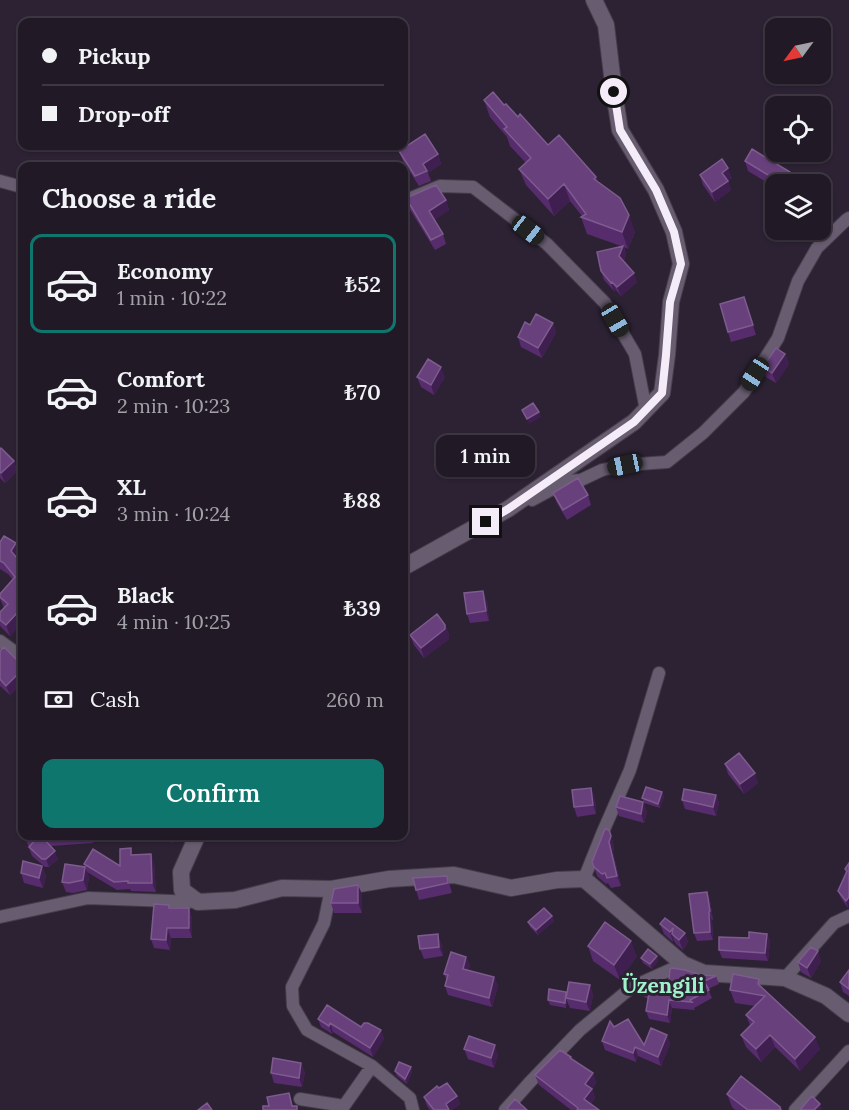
<!DOCTYPE html>
<meta charset="utf-8">
<style>
:root{--surface:#211a26;--page:#2d2732;--text:#f1f3f6;--muted:#a2a1a7;--line:#3e3843;--accent:#0f766e}
body{margin:0;font-family:Lora,serif;background:var(--page);color:var(--text);height:100vh;display:flex;flex-direction:column;font-size:22px;white-space:nowrap}
*{box-sizing:border-box;margin:0}
p{font-size:20px;color:var(--muted)}
.icon{flex:none;width:33px;height:33px;fill:none;stroke:currentColor;stroke-width:2;stroke-linecap:round;stroke-linejoin:round}
.map{position:relative;flex:1;overflow:hidden}
.drawer{position:absolute;left:18px;top:162px;width:390px;height:678px;display:flex;flex-direction:column;background:var(--surface);border-radius:12px;box-shadow:0 2px 4px #0004,0 0 0 2px var(--line)}
.drawer>*{flex:none}
.top-card{position:absolute;left:18px;top:18px;width:390px;height:132px;border-radius:12px;box-shadow:0 2px 4px #0004,0 0 0 2px var(--line);display:grid;align-content:center;height:132px;padding:0 24px;background:var(--surface)}
.needle{width:39px;rotate:237deg}
.buttons{position:absolute;left:765px;top:18px;display:grid;gap:12px}
.buttons a{display:grid;place-items:center;width:66px;height:66px;border-radius:12px;background:var(--surface);box-shadow:0 2px 4px #0004,0 0 0 2px var(--line);font-size:30px}
.end{position:absolute;width:27px;height:27px;margin:-14px;border:8px solid #f4edf9;background:#111;box-shadow:0 0 0 3px #111}
.from{border-radius:50%}
.bubble{position:absolute;height:42px;border-radius:12px;background:var(--surface);box-shadow:0 2px 4px #0004,0 0 0 2px var(--line);font-size:20px;font-weight:600;line-height:42px;text-align:center}
.car{position:absolute;width:18px;height:36px;margin:-18px -9px;border-radius:8px;box-shadow:0 0 4px 2px #0007;background:linear-gradient(#222 24%,#8ab4d8 0 40%,#222 0 76%,#8ab4d8 0 86%,#222 0)}
.top-card b{display:flex;align-items:center;gap:21px;height:57px;font-size:22px}
.top-card b+b{border-top:2px solid var(--line)}
.top-card i{width:15px;height:15px;background:var(--text)}
ul{padding:0;list-style:none}
li{display:flex;align-items:center;gap:18px;height:99px;margin:0 12px 9px;padding:0 12px;border:3px solid transparent;border-radius:12px}
li div{flex:1}
li b{display:block;font-size:22px}
li em{font-style:normal;font-weight:600}
li.on{border-color:var(--accent)}
li>.icon{width:54px;height:54px;stroke-width:1.5}
h2{padding:0 24px;font-size:27px;line-height:72px}
.pay{display:flex;align-items:center;gap:15px;height:66px;padding:0 24px;font-size:22px}
.pay p{margin-inline-start:auto}
.cta{display:flex;gap:12px;margin-top:auto;padding:12px 24px}
.cta a{flex:1;height:69px;border-radius:12px;background:var(--accent);color:#fff;font-size:24px;font-weight:600;line-height:69px;text-align:center}
.map>svg:first-child{display:block}
</style>
<div class="map">
<svg width="849" height="1110" viewBox="0 0 849 1110">
<rect width="100%" height="100%" fill="#2c2233"/>
<g fill="none" stroke-linecap="round" stroke-linejoin="round">
<g stroke="#463d4b" stroke-width="14">
<path id="street" d="M0,181L22,187
M404,201L440,186L473,187L547,244L605,303L635,354L646,410
M532,500L567,481L581,480L602,470L625,465L667,462L703,433L744,392L778,338L798,281L817,248L846,220L849,218
M0,641L22,657
M584,879L602,834L630,770L659,673
M331,889L324,923L292,987L293,1006L307,1030L372,1066L410,1098L413,1110
M0,917L88,898L198,902
M785,978L834,923L849,916
M300,1099L344,1106L372,1066
M505,1110L530,1082L580,1030L632,987L683,964
M795,1110L849,1051"/>
</g>
<g stroke="#463d4b" stroke-width="18">
<path id="secondary" d="M404,567L508,509L634,422L662,393L667,355L671,302L681,264L674,232L656,190L620,130L614,92L606,25L594,0
M197,836L181,872L182,890L198,902L235,900L282,888L331,889L389,879L454,875L511,888L557,880L584,879L683,964L704,973L785,978L826,996L849,1014"/>
</g>
<use href="#street" stroke="#685c70" stroke-width="12"/>
<use href="#secondary" stroke="#685c70" stroke-width="16"/>
</g>
<path fill="#572c6d" d="M484,100L504,105L548,145L596,177L598,182L635,232L628,249L624,247L626,254L624,261L637,282L621,296L616,290L614,291L604,280L601,271L621,246L587,234L581,217L582,216L570,201L554,216L526,185L519,169L526,163L510,146L507,137L490,117Z
M399,151L438,154L441,164L428,173L431,181L419,186L403,161Z
M745,161L790,172L794,182L792,184H776V188L748,171Z
M700,175L732,178L728,181L731,190L715,202L703,185Z
M406,198L446,200L449,210L434,220L443,234L446,244L435,250L409,208Z
M744,297L756,335L731,342L728,332Z
M553,323L556,333L542,358L521,347L518,337L530,325Z
M785,354L789,364L776,383L766,377L763,367Z
M417,377H445L434,395L421,387Z
M0,449L14,461L17,471L5,483L0,478Z
M553,493L588,495L591,505L567,520L557,503Z
M0,542L20,554L18,558L22,564V625L21,624L10,636L0,626V612L4,608L0,599V594L13,580L8,574L0,569Z
M487,601L489,621L470,623L467,614Z
M445,625L449,635V639L424,658L414,645L410,635Z
M0,651L22,665V683L10,695L0,686Z
M725,764L758,783L744,794L728,774Z
M662,792L664,797L660,808L644,803L642,798Z
M716,795L719,803L716,816L685,809L682,800Z
M595,798L596,814L577,817L574,807Z
M643,802L647,812L644,823L619,816L616,807Z
M609,830L614,846L613,852L621,886L611,888L608,883L606,884L597,876L594,867Z
M26,836H92L93,843L51,846L58,859L49,867H45L32,856L26,840Z
M162,836H177L172,843Z
M151,854L154,863L156,892L131,891L130,889L117,890L87,872L84,864L120,866L133,855Z
M849,863L848,908L841,898L838,891L846,874L845,869Z
M42,866L46,876L43,888L24,883L21,873Z
M85,867L89,877L87,890L73,893L66,892L62,882Z
M447,876L452,893L419,900L416,890Z
M707,892L710,900L713,920H712L713,940L697,941L694,933Z
M362,894V913H334L331,903Z
M170,908H189L192,918V938H171L170,950L154,948L151,939Z
M552,916L554,921L538,935L530,927L528,922Z
M660,924L685,933L688,942L683,950L676,944L674,940L673,942L664,934Z
M767,934L770,942L768,961L722,958L719,950L749,938Z
M441,943L443,956L424,959L420,949Z
M588,946L637,956L620,980L593,961Z
M657,956L658,961L652,969L643,963L641,958Z
M466,957L470,966L468,970L494,977L498,986L492,1007L448,995L445,986L447,981L444,974Z
M821,961L811,978L801,972L798,962Z
M849,970V996L843,992L840,982Z
M700,975L716,976L719,984L708,989L712,998L694,1008L695,1010L672,1008L670,1023L649,1019L646,1011L648,999L643,996L640,988L668,989Z
M590,985L593,995L590,1011L570,1008L567,1001L566,1008L550,1005L548,1000L566,992Z
M763,988L820,1049L800,1071L775,1047L761,1062L746,1047L741,1035L750,1025L746,1015L755,1006L735,1003L730,990Z
M318,1019L381,1030L384,1039L373,1057L333,1032L332,1034L321,1027Z
M614,1027L644,1045L667,1035L670,1044L661,1066L638,1056L636,1062L605,1050L602,1041Z
M464,1049L498,1055L494,1068L468,1059Z
M571,1057L572,1060L593,1073L596,1083L592,1089L595,1098L591,1104L599,1110H571L539,1085L535,1075Z
M301,1063L305,1073L302,1087L274,1083L271,1073Z
M411,1067L412,1072L407,1084L397,1076L395,1071Z
M439,1088L457,1096L460,1104L452,1110H430L427,1106L424,1097Z
M727,1094L782,1110H735L732,1107Z"/>
<path fill="#3f1f4f" d="M438,154L441,164L428,173L423,164Z
M728,168L732,178L728,181L731,190L715,202L712,192L722,173Z
M790,172L794,182L792,184H783Z
M564,184L570,201L554,216L548,199Z
M446,200L449,210L433,221L429,211Z
M629,215L635,232L628,249L622,232Z
M623,246L626,254L623,264L619,256Z
M634,273L637,282L621,296L617,287Z
M612,282L616,290L614,291L611,283Z
M553,323L556,333L542,358L538,348Z
M785,354L789,364L776,383L772,373Z
M441,367L445,377L434,395L431,385Z
M539,412L541,417L529,424L527,419Z
M14,461L17,471L5,483L1,473Z
M16,543L20,554L16,562L11,551Z
M483,591L487,601L489,621L486,611Z
M22,609V624L19,614Z
M17,613L21,624L10,636L6,625Z
M445,625L449,635V639L424,658L421,648Z
M22,670V683L10,695L6,686Z
M755,773L758,783L744,794L740,784Z
M591,788L595,798L596,814L593,805Z
M662,792L664,797L660,808L658,804Z
M716,795L719,803L716,816L713,807Z
M643,802L647,812L644,823L641,814Z
M609,830L614,846L613,852L621,886L617,876L609,842Z
M169,836H177L172,843Z
M55,851L58,859L49,867L46,859Z
M151,854L154,863L156,892L152,883Z
M42,866L46,876L43,888L39,878Z
M85,867L89,877L87,890L83,880Z
M358,885L362,894V913L358,903Z
M707,892L710,900L713,920L710,911Z
M849,897V907L848,908L846,901Z
M189,908L192,918V938L189,928Z
M709,912L712,920L713,940L710,932Z
M552,916L554,921L538,935L536,930Z
M167,928L171,938L170,950L166,940Z
M673,928L672,934L674,940L673,942L670,932Z
M685,933L688,942L683,950L679,940Z
M438,934L441,943L443,956L439,947Z
M767,934L770,942L768,961L765,953Z
M631,941L637,956L620,980L614,965Z
M818,951L821,961L811,978L807,968Z
M657,956L658,961L652,969L650,964Z
M466,957L470,966L466,978L463,969Z
M494,977L498,986L492,1007L489,998Z
M590,985L593,995L590,1011L586,1002Z
M566,992V998L567,1001L566,1008L565,1003Z
M669,1000L672,1008L670,1023L667,1015Z
M330,1023L333,1032L332,1034L329,1026Z
M381,1030L384,1039L373,1057L370,1048Z
M667,1035L670,1044L661,1066L658,1057Z
M770,1035L775,1047L761,1062L756,1049Z
M815,1037L820,1049L800,1071L795,1059Z
M495,1045L498,1055L494,1068L491,1058Z
M635,1047L638,1056L636,1062L633,1053Z
M301,1063L305,1073L302,1087L299,1078Z
M411,1067L412,1072L407,1084L405,1079Z
M593,1073L596,1083L592,1089L595,1098L588,1108L584,1099L585,1084Z
M457,1096L460,1104L452,1110H448L446,1104Z
M820,1104L822,1109L821,1110H814Z"/>
<path fill="#68407c" stroke="#7e5b8f" stroke-width="1.5" d="M493,92L504,105L506,104L518,117L520,114L548,145L559,135L596,177L594,179L620,198L629,215L622,232L581,217L586,214L564,184L548,199L519,169L531,158L504,129L507,127L484,100Z
M425,134L438,154L423,164L427,171L415,176L399,151Z
M752,149L790,172L783,184L745,161Z
M722,159L728,168L722,173L728,181L712,192L700,175Z
M436,185L446,200L429,211L443,234L431,240L406,198Z
M623,246L619,256L634,273L617,287L612,282L611,283L601,271L597,252Z
M744,297L753,325L728,332L720,304Z
M536,314L553,323L538,348L518,337L525,322L530,325Z
M776,348L785,354L772,373L763,367Z
M428,359L441,367L431,385L417,377Z
M533,403L539,412L527,419L522,410Z
M1,448L14,461L1,473L0,472V449Z
M578,478L588,495L563,510L553,493Z
M4,536L16,543L11,551L22,564V609L19,614L17,613L6,625L0,620V612L8,604L0,597V594L15,577L4,563L0,561V542Z
M483,591L486,611L467,614L464,593Z
M437,614L445,625V629L421,648L410,635Z
M4,647L22,665V670L6,686L0,679V651Z
M739,753L755,773L740,784L725,764Z
M22,771V779L19,775Z
M646,787L662,792L658,804L642,798Z
M591,788L593,805L574,807L572,790Z
M684,789L716,795L713,807L682,800Z
M620,796L643,802L641,814L616,807Z
M605,829L609,830L611,836L609,842L617,876L607,878L605,873L602,874L594,867L592,862Z
M25,836H73L43,838L55,851L46,859H42L29,847L36,839L26,840Z
M131,848V855L151,854L152,883H128V881L114,882L84,864L93,849L120,866V849Z
M23,861L42,866L39,878L21,873Z
M849,863V897L846,901L838,891L847,871L845,869Z
M65,864L85,867L83,880L69,883L62,882Z
M447,876L448,883L416,890L413,878Z
M358,885V903H331L334,889Z
M707,892L710,911L709,912L710,932L694,933L689,894Z
M154,904L169,905V908H189V928H167L166,940L151,939Z
M544,908L552,916L536,930L528,922Z
M665,918L685,933L679,940L672,934L673,928L670,932L660,924Z
M605,922L631,941L614,965L588,946Z
M749,932L767,934L765,953L719,950V937L749,938Z
M438,934L439,947L420,949L418,936Z
M811,947L818,951L807,968L798,962Z
M648,949L657,956L650,964L641,958Z
M451,952L466,957L463,969L494,977L489,998L445,986L448,975L444,974Z
M672,968L685,970L700,975L716,976L704,981L709,990L690,1000L692,1002L669,1000L667,1015L646,1011L649,993L640,988L643,982L648,979L668,989L670,969Z
M849,970V989L840,982Z
M733,974L759,979L758,984L815,1037L795,1059L770,1035L756,1049L741,1035L754,1022L746,1015L765,996L730,990Z
M569,982L590,985L586,1002L566,998Z
M549,989L566,992L565,1003L548,1000Z
M327,1005L361,1027L364,1023H368L381,1030L370,1048L330,1023L329,1026L318,1019Z
M628,1019L644,1045L651,1028L667,1035L658,1057L635,1047L633,1053L602,1041L610,1021L614,1027Z
M469,1036L495,1045L491,1058L464,1049Z
M560,1050L571,1057L570,1058L593,1073L585,1084L592,1089L584,1099L599,1110H577L578,1108L535,1075Z
M273,1058L301,1063L299,1078L271,1073Z
M399,1062L411,1067L405,1079L395,1071Z
M741,1076L780,1107L781,1110H748L727,1094Z
M447,1083L457,1096L446,1104L449,1110H434L424,1097L437,1086L439,1088Z
M289,1093L292,1106H297V1110H263V1106H269L267,1097Z
M812,1096L820,1104L814,1110H800Z
M515,1099L527,1110H509L507,1108Z
M207,1103L212,1110H198Z"/>
<g fill="none" stroke-linecap="round" stroke-linejoin="round">
<path stroke="#f4edf9" stroke-width="8" d="M486,522L508,509L634,422L662,393L666,355L670,302L681,264L674,232L656,190L620,130L614,92"/>
</g>
<g text-anchor="middle" dominant-baseline="central" stroke-width="6" stroke-linejoin="round" paint-order="stroke">
<g font-size="21" font-weight="bold" fill="#9ff3ca" stroke="#2c2233">
<text x="663" y="985">Üzengili</text>
</g>
</g>
</svg>
<div class="buttons">
<a><svg class="needle" viewBox="-14 -14 28 28"><path d="M0-13l5 13h-10z" fill="#e53935"/><path d="M0 13l5-13h-10z" fill="#a2a1a7"/></svg></a>
<a><svg class="icon" aria-label="locate" viewBox="0 0 24 24"><circle cx="12" cy="12" r="6"/><path d="M12 2v4M12 18v4M2 12h4M18 12h4"/></svg></a>
<a><svg class="icon" aria-label="layers" viewBox="0 0 24 24"><path d="M12 4l9 5-9 5-9-5zM3 14l9 5 9-5"/></svg></a>
</div>
<i class="end from" style="left:614px;top:92px"></i>
<i class="end" style="left:486px;top:522px"></i>
<div class="bubble" style="left:436px;top:435px;width:99px">1 min</div>
<i class="car" style="left:528px;top:230px;rotate:128deg"></i>
<i class="car" style="left:615px;top:320px;rotate:150deg"></i>
<i class="car" style="left:755px;top:374px;rotate:213deg"></i>
<i class="car" style="left:625px;top:465px;rotate:258deg"></i>
<div class="top-card">
<b><i class="from"></i>Pickup</b>
<b><i></i>Drop-off</b>
</div>
<section class="drawer">
<h2>Choose a ride</h2>
<ul>
<li class="on"><svg class="icon" aria-label="car" viewBox="0 0 24 24"><path d="M5 17H2v-5l4-1 3-4h7l3 4 3 1v5h-3M9 17h6M6 11h13"/><circle cx="7" cy="17" r="2"/><circle cx="17" cy="17" r="2"/></svg><div><b>Economy</b><p>1 min · 10:22</p></div><em>₺52</em></li>
<li><svg class="icon" aria-label="car" viewBox="0 0 24 24"><path d="M5 17H2v-5l4-1 3-4h7l3 4 3 1v5h-3M9 17h6M6 11h13"/><circle cx="7" cy="17" r="2"/><circle cx="17" cy="17" r="2"/></svg><div><b>Comfort</b><p>2 min · 10:23</p></div><em>₺70</em></li>
<li><svg class="icon" aria-label="car" viewBox="0 0 24 24"><path d="M5 17H2v-5l4-1 3-4h7l3 4 3 1v5h-3M9 17h6M6 11h13"/><circle cx="7" cy="17" r="2"/><circle cx="17" cy="17" r="2"/></svg><div><b>XL</b><p>3 min · 10:24</p></div><em>₺88</em></li>
<li><svg class="icon" aria-label="car" viewBox="0 0 24 24"><path d="M5 17H2v-5l4-1 3-4h7l3 4 3 1v5h-3M9 17h6M6 11h13"/><circle cx="7" cy="17" r="2"/><circle cx="17" cy="17" r="2"/></svg><div><b>Black</b><p>4 min · 10:25</p></div><em>₺39</em></li>
</ul>
<div class="pay"><svg class="icon" aria-label="cash" viewBox="0 0 24 24"><path d="M3 7h18v10H3z"/><circle cx="12" cy="12" r="2"/></svg>Cash<p>260 m</p></div>
<div class="cta"><a>Confirm</a></div>
</section>
</div>
